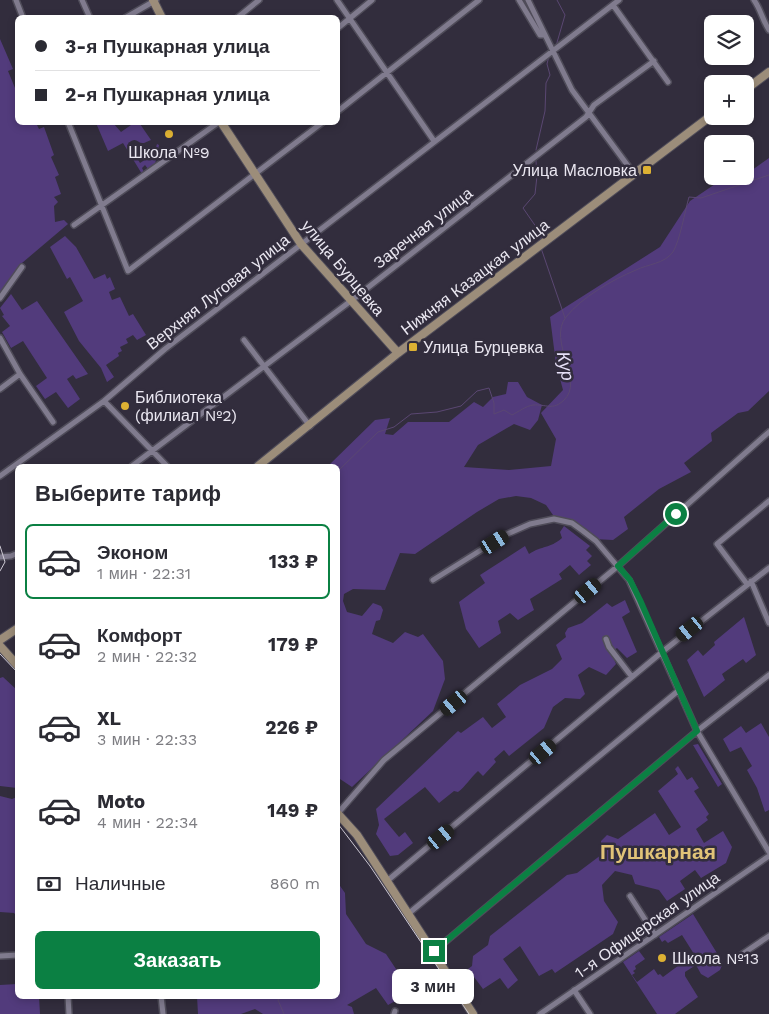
<!DOCTYPE html>
<html lang="ru">
<meta charset="utf-8">
<style>
:root{--surface:#fff;--page:#f7f7f7;--text:#2b2b33;--muted:#7c7c81;--line:#e1e1e2;--accent:#0b8043}
body{margin:0;font-family:"Work Sans",sans-serif;background:var(--page);color:var(--text);height:100vh;display:flex;flex-direction:column;font-size:19px;white-space:nowrap}
*{box-sizing:border-box;margin:0}
p{font-size:16px;color:var(--muted)}
.icon{flex:none;width:28px;height:28px;fill:none;stroke:currentColor;stroke-width:2;stroke-linecap:round;stroke-linejoin:round}
.map{position:relative;flex:1;overflow:hidden}
.sheet{position:absolute;left:15px;top:464px;width:325px;height:535px;display:flex;flex-direction:column;background:var(--surface);border-radius:8px;box-shadow:0 2px 8px #0003}
.sheet>*{flex:none}
.hud{position:absolute;left:15px;top:15px;width:325px;height:110px;border-radius:8px;box-shadow:0 2px 8px #0003;display:grid;align-content:center;height:110px;padding:0 20px;background:var(--surface)}
.tools{position:absolute;left:704px;top:15px;display:grid;gap:10px}
.tools a{display:grid;place-items:center;width:50px;height:50px;border-radius:8px;background:var(--surface);box-shadow:0 2px 8px #0003;font-size:25px}
.end{position:absolute;width:22px;height:22px;margin:-11px;border:6px solid #0b8043;background:#fff;box-shadow:0 0 0 2px #fff}
.from{border-radius:50%}
.bubble{position:absolute;height:35px;border-radius:8px;background:var(--surface);box-shadow:0 2px 8px #0003;font-size:16px;font-weight:700;line-height:35px;text-align:center}
.car{position:absolute;width:15px;height:30px;margin:-15px -8px;border-radius:6px;box-shadow:0 0 4px 1px #0007;background:linear-gradient(#222 24%,#8ab4d8 0 40%,#222 0 76%,#8ab4d8 0 86%,#222 0)}
.hud b{display:flex;align-items:center;gap:18px;height:48px;font-size:19px}
.hud b+b{border-top:1px solid var(--line)}
.hud i{width:12px;height:12px;background:var(--text)}
ul{padding:0;list-style:none}
li{display:flex;align-items:center;gap:15px;height:75px;margin:0 10px 8px;padding:0 10px;border:2px solid transparent;border-radius:8px}
li div{flex:1}
li b{display:block;font-size:19px}
li em{font-style:normal;font-weight:700}
li.active{border-color:var(--accent)}
li>.icon{width:45px;height:45px;stroke-width:1.5}
h2{padding:0 20px;font-size:22px;line-height:60px}
.pay{display:flex;align-items:center;gap:12px;height:55px;padding:0 20px;font-size:19px}
.pay p{margin-inline-start:auto}
.action{display:flex;gap:10px;margin-top:auto;padding:10px 20px}
.action a{flex:1;height:58px;border-radius:8px;background:var(--accent);color:#fff;font-size:20px;font-weight:700;line-height:58px;text-align:center}
.map>svg:first-child{display:block}
</style>
<div class="map">
<svg width="769" height="1014" viewBox="0 0 769 1014">
<rect width="100%" height="100%" fill="#322d3d"/>
<path fill="#523b7c" d="M0,39L13,69L8,71L15,88L17,87L18,122L36,123L39,129L44,127L54,155L51,157L59,175L55,177L61,194L54,197L58,202L54,206L55,222L64,220L68,224L22,263L0,293Z
M96,123H113L121,132L131,125L140,124L151,140L144,143C136,143 137,136 128,143L140,163L154,154L157,144L159,145L155,164L148,169L145,165L142,168L144,172L142,174L123,143L108,151Z
M769,158V391L748,411L738,413L711,433L712,441L684,463L691,472L659,489L624,517L628,529L613,540L594,539L576,523L553,515L546,505L531,498L516,496L499,499L477,512L415,554L400,553L385,590L353,589L344,594L343,601L347,612L362,616L373,603L381,606L383,610L380,620L376,621L372,634L393,643L405,632L418,637L423,634L443,661L445,679L433,711L352,787L340,779L338,781V466H328L375,420L390,418L385,434L393,435L408,422H449L474,402L483,407L493,397L506,394L508,382H518L527,397L542,405L538,420L530,430L514,424L478,445L464,467L509,470L551,466L556,439L541,413L563,390L556,364L550,317L660,247L690,201L727,176H745V173H748Z
M65,236L76,247L94,279L105,274L107,279L110,277L115,289L109,292L112,300L120,297L129,316L133,314L146,335L137,340L133,335L126,339L128,343L120,347L122,351L118,353L119,356L106,365L114,377L107,382L101,368L79,341L64,312L83,301L70,277L67,279L50,247Z
M11,294L22,310L37,301L88,374L76,379L73,375L67,379L80,399L68,408L56,392L45,399L36,386L47,378L23,341L11,348L2,332L10,326L2,316L4,315L0,308Z
M564,526L590,546L586,550L592,556L587,561L591,565L579,575L570,565L559,574L562,579L530,599L534,610L518,620L510,613L498,621L501,633L479,648L466,629L459,602L485,583L480,575L525,546L529,554C543,545 549,549 562,538L560,532Z
M625,600L630,612L622,617L637,652L627,658L617,648L611,652L616,664L606,675L589,667L578,675L585,694L580,699L565,698L553,707L544,728L509,756L504,750L494,759L496,762L483,776L478,771C470,778 466,786 458,792L454,791L439,803L425,787L384,819L399,837L405,832L413,843L398,855L390,856L376,834L379,825L376,809L458,731L461,733L483,717L492,728L506,717L497,704L520,685L552,669L562,659L556,645L566,637L565,633L568,628L582,623L607,603L612,607Z
M744,617L756,655L746,663L743,659L722,674L725,680L704,697L687,660L698,650L703,656L715,645L714,642Z
M3,677L17,690V788L0,786V678Z
M761,723L769,737V810L765,812L757,788L747,770L752,766L741,747L730,752L723,739L741,726L746,733Z
M698,744L722,784L718,787L693,745Z
M678,766L687,780L692,777L699,788L694,791L709,814L706,817L708,820L696,829L704,843L723,831L732,847L726,863L701,878L695,870L680,881L685,889L667,901L659,890L635,884L632,875L615,871L602,885L604,901L618,922L613,934L555,973L552,969L539,976L520,946L503,959L518,980L508,989L500,978L483,989L468,969L472,966L473,956L488,945L490,936L567,875L577,873L601,855V841L607,835L618,839L655,813L669,835L681,827L658,791L678,774L675,769Z
M0,796L12,799L17,797V916L14,913L0,912Z
M338,883L345,893L346,914L366,944L386,954L398,972L409,973L408,994L388,1005L376,988L347,1005L352,1007L354,1014H263L255,1009L241,1014H198L197,996H338Z
M693,914L723,963L720,970L708,978L701,974L696,965L685,972V976L698,997L675,1014H657L623,962L639,951L645,959L635,966L636,969L633,971L635,973L632,975L637,982L654,969L658,975L660,974L663,977L694,954L682,935L668,943L665,940L662,942L659,937Z
M17,984L18,996H39L40,1014H0V985Z"/>
<g fill="none" stroke-linecap="round" stroke-linejoin="round">
<path stroke="#5a4772" stroke-width="1" d="M556,46L565,15L557,0
M536,150L545,111L546,83L550,75L547,64L549,56
M536,161L537,176L535,194L523,208L541,234V239
M541,248L565,318
M338,471L378,432L394,427L411,414L437,412L461,406L477,391L489,388L494,403V414L504,410L512,415C518,412 526,406 533,405C546,404 553,411 564,400C585,381 547,341 566,317C582,297 612,280 636,270C648,264 664,264 673,252C680,240 685,211 689,197L701,198L769,175
M280,996L278,1000L284,1014"/>
<g stroke="#4f4c59" stroke-width="8">
<path id="street" d="M16,0L23,18
M82,0L90,18
M337,0L434,141
M519,0L540,35H544
M528,0L572,90L634,174
M754,0C761,10 762,19 769,30
M613,5L668,82
M125,18L156,0
M237,18L259,0
M338,28L372,0
M338,111L479,0
M68,122L128,271L323,122
M74,225L219,122
M0,298L22,267
M0,338L20,374L53,422
M244,340L310,426
M0,389L20,374
M104,401L167,466
M132,466L352,300L586,117L594,105L654,61
M0,476L104,401L165,349L619,0
M0,557L11,556L18,553
M433,580L505,535L530,524L554,519L572,523L583,531L596,541L629,580L697,731L769,852
M751,581L769,623
M747,584L717,544L769,501
M606,639L609,647L632,677
M338,813L384,760L618,566L769,432
M387,881L662,652L769,568
M630,896L655,935
M408,914L678,691
M433,952L697,731L769,675
M741,955L769,936
M0,956L18,955
M574,990L590,1014
M68,996L69,1014
M161,996L163,1014
M394,1014L395,1011
M540,1014L769,856"/>
</g>
<g stroke="#4f4c59" stroke-width="10">
<path id="secondary" d="M153,0L162,18
M745,90L769,72
M221,122L301,244L398,353
M258,466L398,353L712,115
M0,640L18,628
M0,646L18,666
M338,814L357,835L473,1014"/>
</g>
<use href="#street" stroke="#807b8e" stroke-width="5"/>
<use href="#secondary" stroke="#9c8d7a" stroke-width="8"/>
<path stroke="#cdc9d4" stroke-width="1" d="M0,546L5,562L0,571
M0,654L18,673
M338,824L370,866L469,1014"/>
</g>
<g fill="none" stroke-linecap="round" stroke-linejoin="round">
<path stroke="#0b8043" stroke-width="6" d="M434,951L697,731L640,600L630,580L618,566L676,514"/>
</g>
<g fill="#ddb133" stroke="#322d3d" stroke-width="2">
<circle cx="169" cy="134" r="5"/>
<rect x="642" y="165" width="10" height="10" rx="2.5"/>
<rect x="408" y="342" width="10" height="10" rx="2.5"/>
<circle cx="125" cy="406" r="5"/>
<circle cx="662" cy="958" r="5"/>
</g>
<g text-anchor="middle" dominant-baseline="central" stroke-width="5" stroke-linejoin="round" paint-order="stroke">
<g font-size="16" fill="#eae7f1" stroke="#322d3d" text-anchor="start">
<text x="169" y="152" text-anchor="middle">Школа №9</text>
<text x="637" y="170" text-anchor="end">Улица Масловка</text>
<text x="423" y="347">Улица Бурцевка</text>
<text x="135" y="397">Библиотека<tspan x="135" dy="18">(филиал №2)</tspan></text>
<text x="672" y="958">Школа №13</text>
</g>
<g font-size="16" fill="#eae7f1" stroke="#322d3d">
<text transform="translate(423 228) rotate(-38)">Заречная улица</text>
<text transform="translate(343 268) rotate(50)">улица Бурцевка</text>
<text transform="translate(475 277) rotate(-37)">Нижняя Казацкая улица</text>
<text transform="translate(218 292) rotate(-38)">Верхняя Луговая улица</text>
<text transform="translate(647 925) rotate(-35)">1-я Офицерская улица</text>
</g>
<g font-size="18" font-style="italic" fill="#e5dff6" stroke="#322d3d">
<text transform="translate(566 366) rotate(79)">Кур</text>
</g>
<g font-size="21" font-weight="bold" fill="#e1c378" stroke="#322d3d">
<text x="658" y="851">Пушкарная</text>
</g>
</g>
</svg>
<div class="tools">
<a><svg class="icon" aria-label="layers" viewBox="0 0 24 24"><path d="M12 4l9 5-9 5-9-5zM3 14l9 5 9-5"/></svg></a>
<a>+</a>
<a>−</a>
</div>
<i class="end from" style="left:676px;top:514px"></i>
<i class="end" style="left:434px;top:951px"></i>
<div class="bubble" style="left:392px;top:969px;width:82px">3 мин</div>
<i class="car" style="left:495px;top:542px;rotate:58deg"></i>
<i class="car" style="left:588px;top:591px;rotate:50deg"></i>
<i class="car" style="left:690px;top:629px;rotate:231deg"></i>
<i class="car" style="left:454px;top:703px;rotate:230deg"></i>
<i class="car" style="left:543px;top:752px;rotate:50deg"></i>
<i class="car" style="left:441px;top:837px;rotate:51deg"></i>
<div class="hud">
<b><i class="from"></i>3-я Пушкарная улица</b>
<b><i></i>2-я Пушкарная улица</b>
</div>
<section class="sheet">
<h2>Выберите тариф</h2>
<ul>
<li class="active"><svg class="icon" aria-label="car" viewBox="0 0 24 24"><path d="M5 17H2v-5l4-1 3-4h7l3 4 3 1v5h-3M9 17h6M6 11h13"/><circle cx="7" cy="17" r="2"/><circle cx="17" cy="17" r="2"/></svg><div><b>Эконом</b><p>1 мин · 22:31</p></div><em>133 ₽</em></li>
<li><svg class="icon" aria-label="car" viewBox="0 0 24 24"><path d="M5 17H2v-5l4-1 3-4h7l3 4 3 1v5h-3M9 17h6M6 11h13"/><circle cx="7" cy="17" r="2"/><circle cx="17" cy="17" r="2"/></svg><div><b>Комфорт</b><p>2 мин · 22:32</p></div><em>179 ₽</em></li>
<li><svg class="icon" aria-label="car" viewBox="0 0 24 24"><path d="M5 17H2v-5l4-1 3-4h7l3 4 3 1v5h-3M9 17h6M6 11h13"/><circle cx="7" cy="17" r="2"/><circle cx="17" cy="17" r="2"/></svg><div><b>XL</b><p>3 мин · 22:33</p></div><em>226 ₽</em></li>
<li><svg class="icon" aria-label="car" viewBox="0 0 24 24"><path d="M5 17H2v-5l4-1 3-4h7l3 4 3 1v5h-3M9 17h6M6 11h13"/><circle cx="7" cy="17" r="2"/><circle cx="17" cy="17" r="2"/></svg><div><b>Moto</b><p>4 мин · 22:34</p></div><em>149 ₽</em></li>
</ul>
<div class="pay"><svg class="icon" aria-label="cash" viewBox="0 0 24 24"><path d="M3 7h18v10H3z"/><circle cx="12" cy="12" r="2"/></svg>Наличные<p>860 m</p></div>
<div class="action"><a>Заказать</a></div>
</section>
</div>
